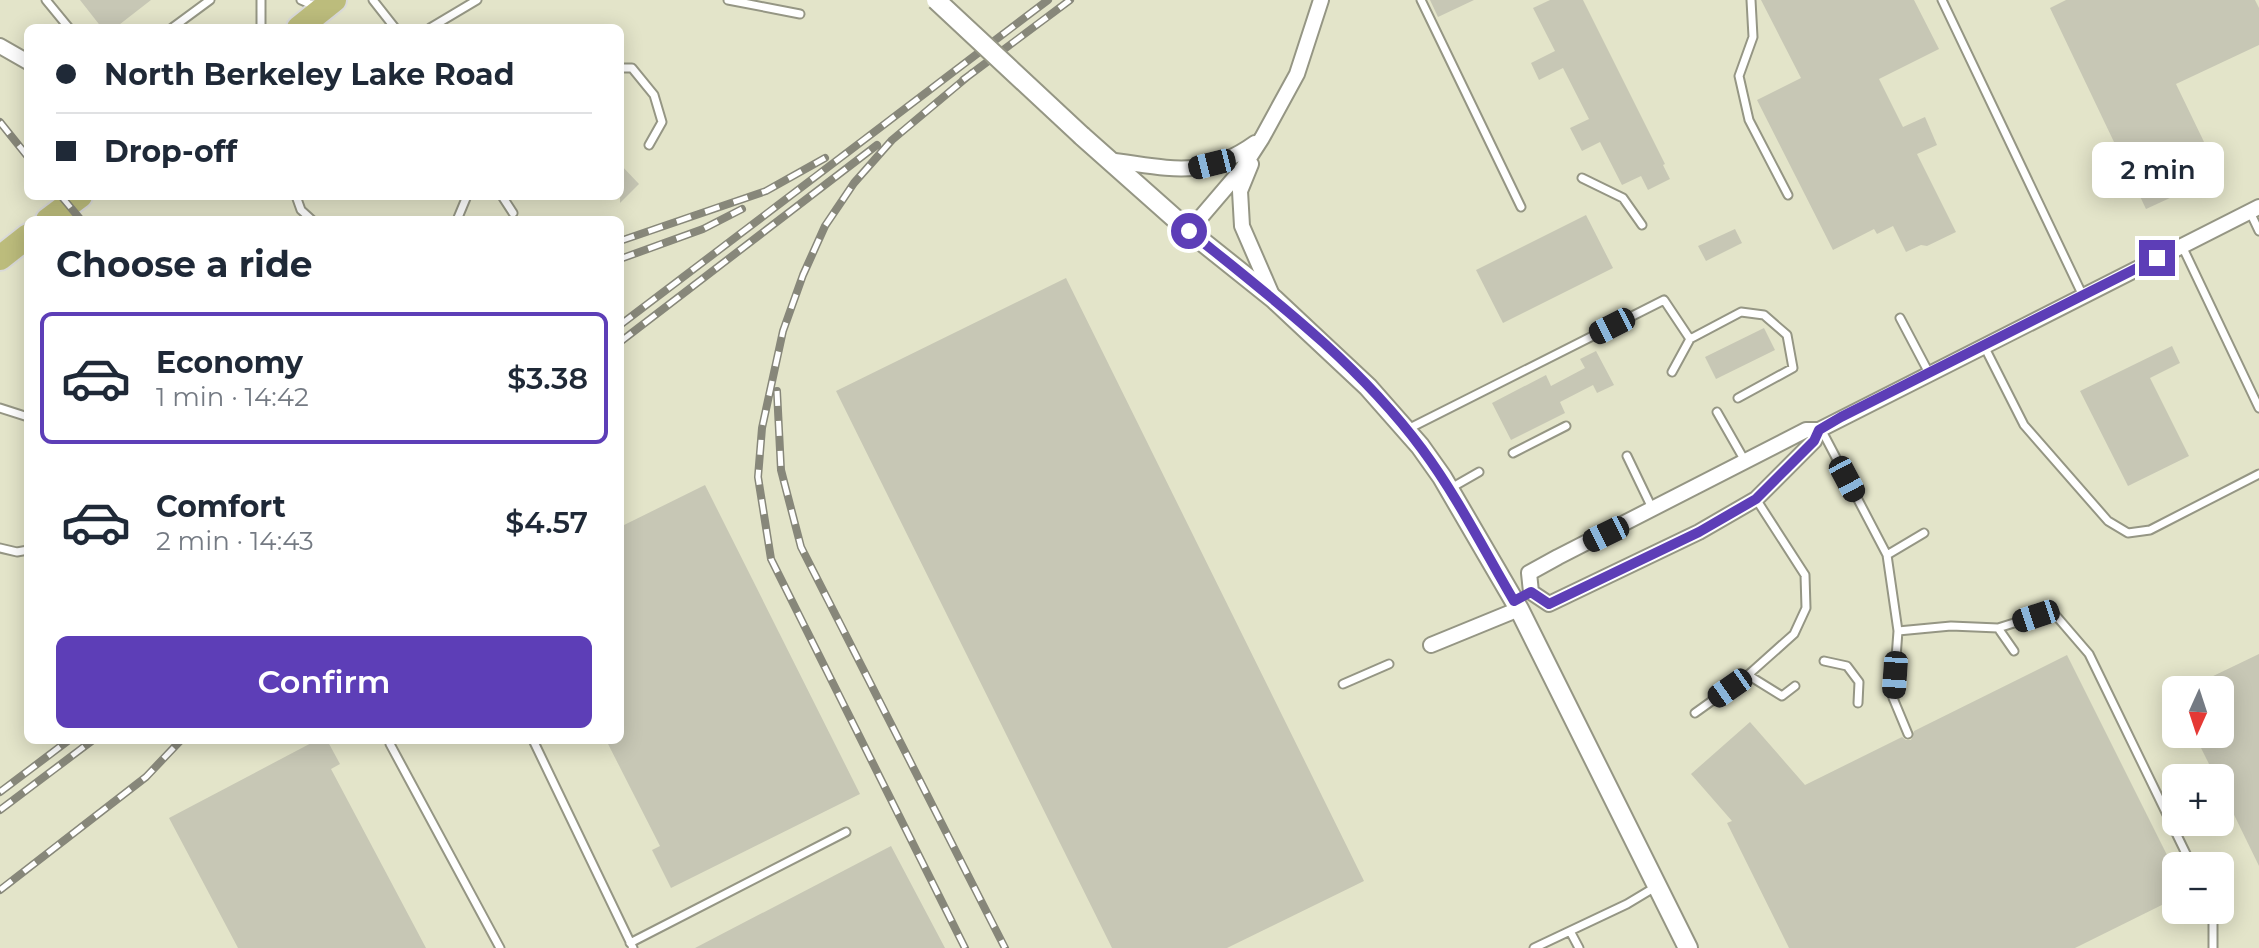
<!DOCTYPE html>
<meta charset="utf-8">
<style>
:root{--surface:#fff;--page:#f6f6f7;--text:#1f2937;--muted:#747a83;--line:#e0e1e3;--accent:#5d3eb7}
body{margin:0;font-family:Montserrat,sans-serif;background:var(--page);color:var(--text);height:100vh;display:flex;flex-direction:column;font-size:30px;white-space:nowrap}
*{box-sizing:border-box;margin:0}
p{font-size:26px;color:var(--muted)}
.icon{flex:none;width:44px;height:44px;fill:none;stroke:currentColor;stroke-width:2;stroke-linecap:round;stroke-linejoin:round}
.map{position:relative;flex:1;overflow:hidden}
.side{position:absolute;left:24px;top:216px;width:600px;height:528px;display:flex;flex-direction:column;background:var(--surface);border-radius:12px;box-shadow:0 4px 20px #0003}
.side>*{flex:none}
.hud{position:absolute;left:24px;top:24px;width:600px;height:176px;border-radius:12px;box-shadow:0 4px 20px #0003;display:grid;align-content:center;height:176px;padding:0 32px;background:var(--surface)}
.needle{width:52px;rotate:183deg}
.buttons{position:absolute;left:2162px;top:676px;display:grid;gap:16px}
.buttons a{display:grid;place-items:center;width:72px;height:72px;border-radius:12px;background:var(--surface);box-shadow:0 4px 20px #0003;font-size:40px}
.end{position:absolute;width:36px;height:36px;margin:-18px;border:10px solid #5d3eb7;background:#fff;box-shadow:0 0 0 4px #fff}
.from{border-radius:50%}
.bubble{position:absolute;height:56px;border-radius:12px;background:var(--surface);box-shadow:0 4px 20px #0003;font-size:26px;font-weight:600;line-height:56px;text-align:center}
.car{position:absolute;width:24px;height:48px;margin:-24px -12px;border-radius:10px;box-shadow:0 0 6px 2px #0007;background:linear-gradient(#222 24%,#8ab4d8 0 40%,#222 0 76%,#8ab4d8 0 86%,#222 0)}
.hud b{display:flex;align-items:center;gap:28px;height:76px;font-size:30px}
.hud b+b{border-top:2px solid var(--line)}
.hud i{width:20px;height:20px;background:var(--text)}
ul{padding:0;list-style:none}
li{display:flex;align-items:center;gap:24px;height:132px;margin:0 16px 12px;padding:0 16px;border:4px solid transparent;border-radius:12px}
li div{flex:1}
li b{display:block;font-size:30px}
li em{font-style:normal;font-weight:600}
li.on{border-color:var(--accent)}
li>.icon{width:72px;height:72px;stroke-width:1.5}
h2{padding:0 32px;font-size:36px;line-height:96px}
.action{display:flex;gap:16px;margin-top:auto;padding:16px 32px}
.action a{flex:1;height:92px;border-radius:12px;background:var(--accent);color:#fff;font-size:32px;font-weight:600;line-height:92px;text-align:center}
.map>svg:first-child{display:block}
</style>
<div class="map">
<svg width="2259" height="948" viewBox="0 0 2259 948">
<rect width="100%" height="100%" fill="#eff0dc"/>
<path fill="#e3e4c9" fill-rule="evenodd" d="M0,0H2259V948H0ZM28,28H620V196H28ZM28,220H620V740H28ZM2176,690H2220V734H2176ZM2176,778H2220V822H2176ZM2176,866H2220V910H2176Z"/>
<path fill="#c7c7b5" d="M80,0H151L115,28H102Z
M1430,0H1474L1438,17Z
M1550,0H1583L1665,164L1663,165L1670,179L1648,190L1641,176L1622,185L1600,142L1582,151L1570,128L1589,119L1563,68L1539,80L1531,63L1555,51L1533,8Z
M1761,0H1914L1939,49L1879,79L1903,127L1925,117L1937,145L1917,154L1956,232L1927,246L1921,245L1906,252L1893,226L1877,234L1874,229L1833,250L1757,100L1801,78Z
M2066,0H2255L2259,8V45L2176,84L2220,175L2146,209L2050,8Z
M620,164L639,184L620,203Z
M1586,215L1613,268L1503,323L1476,270Z
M1735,229L1742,243L1706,261L1698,246Z
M1066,278L1364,881L1227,948H1112L836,391Z
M1764,328L1775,350L1716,379L1705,357Z
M2172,346L2180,363L2150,378L2189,456L2128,486L2080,391Z
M1596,351L1614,385L1597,393L1593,385L1560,402L1565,413L1511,440L1492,403L1546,375L1551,386L1585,368L1580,359Z
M705,485L860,794L671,888L652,850L660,846L606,740H620V527Z
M2259,654V866L2220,786V778H2216L2194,734H2220V690H2184Z
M2067,655L2176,873V898L2075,948H1789L1727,823L1732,821L1691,774L1750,722L1805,785L1902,737L1906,740H1911L1914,731Z
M317,740H327L340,764L331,769L426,948H238L169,818Z
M891,846L945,948H695Z"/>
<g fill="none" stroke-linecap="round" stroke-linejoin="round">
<g stroke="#959684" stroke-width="11">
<path id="service" d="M46,0L69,28
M301,0L317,7
M373,0L395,28
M728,0L800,14
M1421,0L1521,207
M1751,0L1753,37L1739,76L1749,120L1788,195
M1942,0L2083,296
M172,28L210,0
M261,28V0
M430,28L477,0
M620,68H632L654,95L662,122L649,145
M1582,178L1623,198L1642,225
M296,196L301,210L312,220
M502,196L513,213
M2250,212L2259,231
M457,220L467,196
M2182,246L2259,408
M1900,318L1929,373
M1984,346L2024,425L2108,521L2128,533L2150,530L2259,474
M1672,372L1690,339L1741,312L1764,315L1787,335L1793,368L1738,398
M0,408L28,417
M1717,412L1745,461
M1408,429L1664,300L1690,339
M1821,429L1887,555L1898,631L1893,698L1908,734
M1513,453L1566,426
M1627,456L1652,508
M1451,488L1479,472
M0,548L17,552L28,550
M1887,555L1924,533
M1998,628L2052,611L2089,654L2192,866
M1898,631L1951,626L1998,628L2014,651
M1824,661L1847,666L1859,682L1858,703
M1748,675L1782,696L1795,686
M1343,684L1389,664
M1695,713L1748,675L1794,634L1806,608L1805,575L1756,499
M533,740L633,948
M390,744L500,948
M2213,910V948
M1570,931L1579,948
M630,943L846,832
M1534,948L1627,904L1657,886"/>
</g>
<g stroke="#959684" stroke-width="18">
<path id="minor" d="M0,46L28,62
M1107,160C1167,167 1202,181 1255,143
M1251,164L1240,191L1242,226L1272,295
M1189,231L1242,169L1262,138L1297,74L1321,0
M1531,592L1529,573L1558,557L1806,430H1819L2259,207
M1531,592L1549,604L1699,532L1756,499L1814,441L1819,430
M1431,645L1519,609"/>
</g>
<g stroke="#959684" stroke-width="22">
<path id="tertiary" d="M1082,136L1189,231L1274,299L1368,387L1420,446L1442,477L1519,609L1688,948"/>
</g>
<g stroke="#dadad9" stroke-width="28">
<path id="primary" d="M299,28L334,0
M48,220L80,196
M0,258L28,236"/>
</g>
<use href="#service" stroke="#fff" stroke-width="7"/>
<use href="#minor" stroke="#fff" stroke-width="14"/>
<use href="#tertiary" stroke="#fff" stroke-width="18"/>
<use href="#primary" stroke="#bcbc7c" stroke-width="24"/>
<g stroke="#87877a" stroke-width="8">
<path id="rail" d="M963,80L1070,0
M0,122L28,157
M61,196L81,220
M620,241L766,191L825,158
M620,259L703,229L742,209
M620,325L1048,0
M620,342L877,145
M777,391L781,470L801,547L1005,948
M0,792L69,740
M0,810L93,740
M0,890L146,777L181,740
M965,948L771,559L758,477L762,428L783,331L803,275L825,226L854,183L892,140L972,73"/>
</g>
<use href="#rail" stroke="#fff" stroke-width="5" stroke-dasharray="15" stroke-linecap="butt"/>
<g stroke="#959684" stroke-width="22" stroke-linecap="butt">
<path id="tertiary-bridge" d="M936,0L1082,136"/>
</g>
<use href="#tertiary-bridge" stroke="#fff" stroke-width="18"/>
</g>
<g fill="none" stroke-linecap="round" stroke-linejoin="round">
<path stroke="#5d3eb7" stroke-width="10" d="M1189,231C1271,297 1359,364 1422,449C1457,496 1484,550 1514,601L1531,592L1549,604L1699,532L1756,499L1814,441L1819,430L1841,417L2157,258"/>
</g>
</svg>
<div class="buttons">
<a><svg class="needle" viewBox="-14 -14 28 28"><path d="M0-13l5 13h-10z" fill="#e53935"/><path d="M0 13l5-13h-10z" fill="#747a83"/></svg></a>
<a>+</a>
<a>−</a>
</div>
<i class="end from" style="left:1189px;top:231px"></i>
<i class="end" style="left:2157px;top:258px"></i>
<div class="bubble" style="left:2092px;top:142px;width:132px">2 min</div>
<i class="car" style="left:1212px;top:164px;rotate:256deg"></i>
<i class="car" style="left:1612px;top:326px;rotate:243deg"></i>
<i class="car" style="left:1847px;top:479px;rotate:152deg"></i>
<i class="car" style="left:1606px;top:534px;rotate:244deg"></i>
<i class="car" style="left:2036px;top:616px;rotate:252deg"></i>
<i class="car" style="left:1895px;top:675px;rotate:184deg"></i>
<i class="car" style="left:1730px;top:688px;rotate:235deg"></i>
<div class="hud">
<b><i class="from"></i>North Berkeley Lake Road</b>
<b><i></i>Drop-off</b>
</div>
<section class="side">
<h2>Choose a ride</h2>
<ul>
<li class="on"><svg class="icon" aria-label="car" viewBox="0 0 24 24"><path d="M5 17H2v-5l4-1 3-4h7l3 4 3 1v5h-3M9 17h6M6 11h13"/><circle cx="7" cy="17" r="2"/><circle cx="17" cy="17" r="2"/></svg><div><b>Economy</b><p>1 min · 14:42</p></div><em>$3.38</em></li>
<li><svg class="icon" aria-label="car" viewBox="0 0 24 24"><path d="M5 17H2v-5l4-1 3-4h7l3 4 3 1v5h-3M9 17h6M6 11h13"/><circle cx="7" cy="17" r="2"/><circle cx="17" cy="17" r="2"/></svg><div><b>Comfort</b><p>2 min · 14:43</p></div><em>$4.57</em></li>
</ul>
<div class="action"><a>Confirm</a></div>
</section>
</div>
